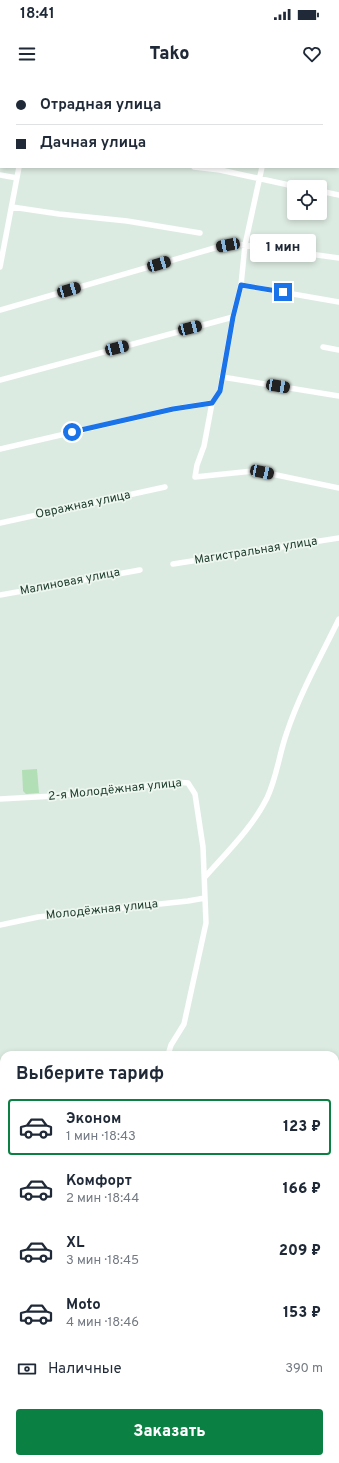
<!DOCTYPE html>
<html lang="ru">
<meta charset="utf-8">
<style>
:root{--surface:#fff;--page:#f6f6f7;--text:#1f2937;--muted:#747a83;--line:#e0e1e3;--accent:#0b8043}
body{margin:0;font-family:Overpass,sans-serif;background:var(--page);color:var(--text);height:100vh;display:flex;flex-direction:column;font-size:15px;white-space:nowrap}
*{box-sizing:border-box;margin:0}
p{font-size:13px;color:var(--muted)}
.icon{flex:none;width:22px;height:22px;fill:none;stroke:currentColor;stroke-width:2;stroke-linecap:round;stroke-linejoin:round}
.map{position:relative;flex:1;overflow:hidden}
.sheet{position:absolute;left:0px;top:971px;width:339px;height:412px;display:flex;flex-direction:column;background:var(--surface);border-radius:12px 12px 0 0;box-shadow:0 2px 6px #0003}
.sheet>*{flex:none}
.top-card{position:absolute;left:0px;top:0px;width:339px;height:88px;box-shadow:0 2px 6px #0003;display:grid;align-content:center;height:88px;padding:0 16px;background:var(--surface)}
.tools{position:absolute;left:287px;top:100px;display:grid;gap:8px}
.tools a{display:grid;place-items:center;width:40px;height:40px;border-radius:4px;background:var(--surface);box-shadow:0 2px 6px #0003;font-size:20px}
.end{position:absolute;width:18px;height:18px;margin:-9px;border:5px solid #1a73e8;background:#fff;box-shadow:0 0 0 2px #fff}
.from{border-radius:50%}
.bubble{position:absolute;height:28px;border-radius:4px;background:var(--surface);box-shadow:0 2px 6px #0003;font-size:13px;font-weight:800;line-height:28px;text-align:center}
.car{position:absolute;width:12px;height:24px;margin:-12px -6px;border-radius:5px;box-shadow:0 0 3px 1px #0007;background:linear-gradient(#222 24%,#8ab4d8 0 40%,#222 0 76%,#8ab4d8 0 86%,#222 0)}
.top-card b{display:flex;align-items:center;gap:14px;height:38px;font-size:15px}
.top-card b+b{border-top:1px solid var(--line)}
.top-card i{width:10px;height:10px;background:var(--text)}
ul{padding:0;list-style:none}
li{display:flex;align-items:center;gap:12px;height:56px;margin:0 8px 6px;padding:0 8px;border:2px solid transparent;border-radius:4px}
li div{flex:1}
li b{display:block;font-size:15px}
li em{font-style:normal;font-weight:800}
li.on{border-color:var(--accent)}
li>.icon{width:36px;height:36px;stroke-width:1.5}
h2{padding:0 16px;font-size:18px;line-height:48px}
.pay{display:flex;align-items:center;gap:10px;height:44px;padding:0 16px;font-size:15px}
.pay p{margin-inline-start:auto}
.primary-button{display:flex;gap:8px;margin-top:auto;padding:8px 16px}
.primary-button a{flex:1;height:46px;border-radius:4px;background:var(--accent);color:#fff;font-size:16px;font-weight:800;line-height:46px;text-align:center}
.status{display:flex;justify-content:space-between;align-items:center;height:28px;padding:0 20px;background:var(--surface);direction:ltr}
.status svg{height:11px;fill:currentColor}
header{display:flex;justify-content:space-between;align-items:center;height:52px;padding:0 16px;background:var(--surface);font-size:18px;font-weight:800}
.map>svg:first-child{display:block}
</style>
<div class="status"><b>18:41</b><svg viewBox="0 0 49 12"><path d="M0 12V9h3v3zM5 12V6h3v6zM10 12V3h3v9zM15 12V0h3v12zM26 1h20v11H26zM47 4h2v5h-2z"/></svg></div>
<header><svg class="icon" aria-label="menu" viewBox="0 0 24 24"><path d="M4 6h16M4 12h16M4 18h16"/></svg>Tako<svg class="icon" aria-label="heart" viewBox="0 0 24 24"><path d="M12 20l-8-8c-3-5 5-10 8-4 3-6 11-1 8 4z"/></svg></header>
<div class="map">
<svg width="339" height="1383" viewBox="0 0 339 1383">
<rect width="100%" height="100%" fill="#dcebe2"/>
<path fill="#cadad0" d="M88,1379H267V1383H86Z"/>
<path fill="#b2dfb6" d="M37,689L39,713L26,714L23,711L22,690Z
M339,1061V1383H294L293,1379H335V1062Z"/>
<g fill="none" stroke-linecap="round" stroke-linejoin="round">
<g stroke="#c0c8c4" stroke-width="9">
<path id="primary" d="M335,997H339
M0,1013L4,1012"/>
</g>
<path stroke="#fff" stroke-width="5.5" d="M41,1V0
M285,1V0
M0,15H1
M0,61H1
M194,87L220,90L298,107
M262,87L245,165L241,205L233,237L220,311L212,323L204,366L197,385L195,397L253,391L262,392L339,408
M0,95L17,98
M320,111L339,115
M12,127L59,134L127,141L200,153
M0,187L19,87
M241,205L339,222
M0,230L218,167L237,164L339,178
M323,267L339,270
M222,297L339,316
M0,300L233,237
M0,369L173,329L212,323
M0,443L165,407
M173,484L339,458
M0,515L140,490
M0,719L54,716L176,702L188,703L195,714L203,767L206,843L184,944L171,965L168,975
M205,797C227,772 252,748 267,718C277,697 279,674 287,652C300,613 321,576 339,539
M0,845L38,837L188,821L205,818
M0,1102L4,1101
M0,1231H4
M281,1379V1383
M61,1383L62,1379"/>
<use href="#primary" stroke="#5ca585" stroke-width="8"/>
</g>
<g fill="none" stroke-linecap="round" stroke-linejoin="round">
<path stroke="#1a73e8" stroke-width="5" d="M72,352L173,329L212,323L220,311L233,237L241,205L283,212"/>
</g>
<g text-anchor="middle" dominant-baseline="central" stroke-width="3.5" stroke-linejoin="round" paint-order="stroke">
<g font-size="12" fill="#1d3b2d" stroke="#edf7f0">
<text transform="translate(83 425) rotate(-12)">Овражная улица</text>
<text transform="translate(256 471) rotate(-9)">Магистральная улица</text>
<text transform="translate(70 502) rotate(-11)">Малиновая улица</text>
<text transform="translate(115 710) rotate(-6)">2-я Молодёжная улица</text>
<text transform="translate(102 830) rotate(-6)">Молодёжная улица</text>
</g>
</g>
</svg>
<div class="tools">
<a><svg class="icon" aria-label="locate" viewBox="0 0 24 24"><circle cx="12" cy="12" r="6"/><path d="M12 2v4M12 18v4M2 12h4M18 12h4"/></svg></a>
</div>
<i class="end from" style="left:72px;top:352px"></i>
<i class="end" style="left:283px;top:212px"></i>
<div class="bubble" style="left:250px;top:154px;width:66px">1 мин</div>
<i class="car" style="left:228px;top:165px;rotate:259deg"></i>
<i class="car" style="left:159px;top:184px;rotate:74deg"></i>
<i class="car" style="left:69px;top:210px;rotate:74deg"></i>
<i class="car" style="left:190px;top:248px;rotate:75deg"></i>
<i class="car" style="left:117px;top:268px;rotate:75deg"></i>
<i class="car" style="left:278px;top:306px;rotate:99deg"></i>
<i class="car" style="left:262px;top:392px;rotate:102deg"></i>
<div class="top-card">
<b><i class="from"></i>Отрадная улица</b>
<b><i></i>Дачная улица</b>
</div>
<section class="sheet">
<h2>Выберите тариф</h2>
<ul>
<li class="on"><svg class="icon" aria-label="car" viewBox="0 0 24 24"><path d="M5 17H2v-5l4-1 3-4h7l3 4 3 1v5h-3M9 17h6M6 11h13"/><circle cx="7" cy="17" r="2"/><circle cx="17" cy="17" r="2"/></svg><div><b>Эконом</b><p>1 мин · 18:43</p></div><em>123 ₽</em></li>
<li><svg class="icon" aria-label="car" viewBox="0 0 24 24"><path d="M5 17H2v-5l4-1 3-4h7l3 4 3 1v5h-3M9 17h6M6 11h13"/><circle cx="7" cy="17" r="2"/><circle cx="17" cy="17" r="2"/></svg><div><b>Комфорт</b><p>2 мин · 18:44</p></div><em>166 ₽</em></li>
<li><svg class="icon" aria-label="car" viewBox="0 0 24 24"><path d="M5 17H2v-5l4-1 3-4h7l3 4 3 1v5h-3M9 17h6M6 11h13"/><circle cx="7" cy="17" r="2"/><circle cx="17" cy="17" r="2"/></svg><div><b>XL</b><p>3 мин · 18:45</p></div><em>209 ₽</em></li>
<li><svg class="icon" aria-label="car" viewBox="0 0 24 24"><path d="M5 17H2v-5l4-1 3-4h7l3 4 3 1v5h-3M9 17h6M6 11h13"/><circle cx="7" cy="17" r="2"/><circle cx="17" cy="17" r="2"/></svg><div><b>Moto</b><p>4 мин · 18:46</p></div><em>153 ₽</em></li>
</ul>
<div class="pay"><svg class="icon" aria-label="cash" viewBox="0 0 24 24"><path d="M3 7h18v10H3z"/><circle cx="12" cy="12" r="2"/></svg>Наличные<p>390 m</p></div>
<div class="primary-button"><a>Заказать</a></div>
</section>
</div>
